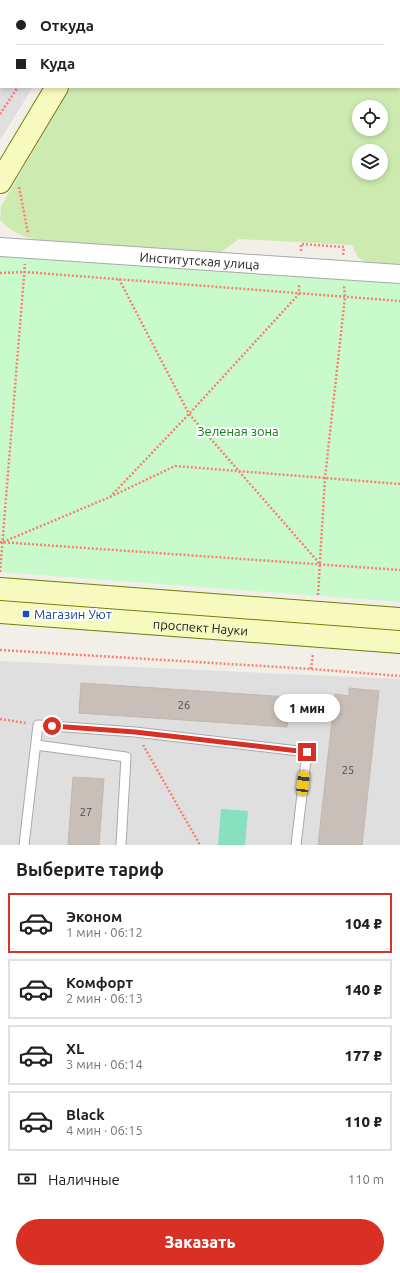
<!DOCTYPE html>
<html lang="ru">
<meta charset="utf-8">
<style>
:root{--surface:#fff;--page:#f6f6f6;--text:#202124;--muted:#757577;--line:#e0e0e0;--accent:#d93025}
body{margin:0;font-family:Ubuntu,sans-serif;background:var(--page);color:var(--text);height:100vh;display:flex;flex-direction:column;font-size:15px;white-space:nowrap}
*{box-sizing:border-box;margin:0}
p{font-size:13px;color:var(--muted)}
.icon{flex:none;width:22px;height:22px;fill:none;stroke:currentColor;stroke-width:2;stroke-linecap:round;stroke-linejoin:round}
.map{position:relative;height:845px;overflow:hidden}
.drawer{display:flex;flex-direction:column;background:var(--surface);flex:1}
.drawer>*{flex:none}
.top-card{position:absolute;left:0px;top:0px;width:400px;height:88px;box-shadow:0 2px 6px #0003;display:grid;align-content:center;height:88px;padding:0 16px;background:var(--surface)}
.tools{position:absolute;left:352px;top:100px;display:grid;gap:8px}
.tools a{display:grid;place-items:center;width:36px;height:36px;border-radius:50%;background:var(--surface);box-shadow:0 2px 6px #0003;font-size:20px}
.end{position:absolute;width:18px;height:18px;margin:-9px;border:5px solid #d93025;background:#fff;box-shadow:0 0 0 2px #fff}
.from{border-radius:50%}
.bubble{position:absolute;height:28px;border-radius:14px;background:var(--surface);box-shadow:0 2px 6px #0003;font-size:13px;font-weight:800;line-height:28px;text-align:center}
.car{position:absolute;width:12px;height:24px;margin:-12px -6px;border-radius:5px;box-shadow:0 0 3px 1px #0007;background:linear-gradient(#f5c518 24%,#345 0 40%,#f5c518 0 76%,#345 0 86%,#f5c518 0)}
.top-card b{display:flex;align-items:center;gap:14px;height:38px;font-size:15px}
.top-card b+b{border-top:1px solid var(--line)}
.top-card i{width:10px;height:10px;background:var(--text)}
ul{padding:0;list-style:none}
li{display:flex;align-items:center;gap:12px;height:60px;margin:0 8px 6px;padding:0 8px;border:2px solid var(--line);border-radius:0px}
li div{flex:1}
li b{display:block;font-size:15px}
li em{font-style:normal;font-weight:800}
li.current{border-color:var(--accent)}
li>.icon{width:36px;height:36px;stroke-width:1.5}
h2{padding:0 16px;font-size:18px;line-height:48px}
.pay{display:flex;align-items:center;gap:10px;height:44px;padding:0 16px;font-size:15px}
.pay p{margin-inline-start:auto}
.button{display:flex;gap:8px;margin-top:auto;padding:8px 16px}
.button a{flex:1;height:46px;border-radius:24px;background:var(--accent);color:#fff;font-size:16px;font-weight:800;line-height:46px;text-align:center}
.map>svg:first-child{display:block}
</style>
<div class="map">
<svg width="400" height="845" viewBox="0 0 400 845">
<rect width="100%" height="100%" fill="#f2efe9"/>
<path fill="#e0dfdf" d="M0,0H89L1,1V87H33L0,140Z
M0,661L400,679V845H0Z"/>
<path fill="#cdebb0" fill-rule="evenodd" d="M122,0H400V267L369,264L358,257L352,245L239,239L217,255L40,240C22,237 13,233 0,220L1,206L71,87H399V1H121ZM359,107H381V129H359ZM359,151H381V173H359Z"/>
<path fill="#c8facc" d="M7,254L400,283V602L0,572V256Z"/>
<path fill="#88e0be" d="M221,809L248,811L245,845H218Z"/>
<path fill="#c7bfb8" stroke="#c4b6ab" d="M81,683L289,697L287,727L79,713Z
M349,688L379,691L362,845H318L335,694L349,696Z
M73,777L104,779L99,845H68Z"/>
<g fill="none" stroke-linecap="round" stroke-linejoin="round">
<g stroke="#a9a9a9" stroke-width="11">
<path id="lane" d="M36,745L126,757L121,845
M24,845L38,725L135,732L307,752L296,845"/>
</g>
<g stroke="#a9a9a9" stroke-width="20">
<g id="street">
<path id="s1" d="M0,247L400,274"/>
</g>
</g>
<g stroke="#707d05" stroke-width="24">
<g id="secondary">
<path d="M108,1L109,0"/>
<path d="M0,182L57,87"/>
<path d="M0,589L400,619"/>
<path id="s2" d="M0,612L400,642"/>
</g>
</g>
<path stroke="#fa8072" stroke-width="2.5" stroke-dasharray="2 2" stroke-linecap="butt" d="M73,1L74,0
M0,114L18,87
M19,187L28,233
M301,251V244L344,247L343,255
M0,273L25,272L400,301
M119,279L189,414L320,564
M110,497L189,414L299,294V284
M0,542L400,570
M3,542L110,497L175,466L400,484
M0,572L25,264
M318,595L325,478L345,297L344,286
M0,650L311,669L400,676
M311,669L313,654
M0,719L26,723
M143,745L200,845"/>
<use href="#lane" stroke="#fff" stroke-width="9"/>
<use href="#street" stroke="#fff" stroke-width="18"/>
<use href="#secondary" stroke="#f7fabf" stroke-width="22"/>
</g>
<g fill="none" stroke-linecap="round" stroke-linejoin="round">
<path stroke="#d93025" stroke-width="5" d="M52,726L135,732L307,752"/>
</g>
<rect fill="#1a4fb4" stroke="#fff" stroke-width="1.5" x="22" y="610" width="8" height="8" rx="2"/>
<g text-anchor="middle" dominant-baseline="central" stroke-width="4" stroke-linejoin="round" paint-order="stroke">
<g font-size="11" fill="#4b4948">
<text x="184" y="705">26</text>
<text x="348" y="770">25</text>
<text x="86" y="812">27</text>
</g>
<g font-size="13" fill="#222" stroke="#fff">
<text stroke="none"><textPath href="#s1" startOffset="200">Институтская улица</textPath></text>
<text stroke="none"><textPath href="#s2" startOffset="201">проспект Науки</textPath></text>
</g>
<g font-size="13" fill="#0c8416" stroke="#fff">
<text x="238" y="431">Зеленая зона</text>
</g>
<g font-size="13" fill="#164399" stroke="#fff" text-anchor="start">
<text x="34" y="614">Магазин Уют</text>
</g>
</g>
</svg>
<div class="tools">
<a><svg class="icon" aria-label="locate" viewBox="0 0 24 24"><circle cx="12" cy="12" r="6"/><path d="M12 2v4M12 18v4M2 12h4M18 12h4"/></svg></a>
<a><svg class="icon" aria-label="layers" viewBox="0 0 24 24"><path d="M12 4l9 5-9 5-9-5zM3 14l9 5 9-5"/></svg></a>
</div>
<i class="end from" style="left:52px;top:726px"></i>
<i class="end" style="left:307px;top:752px"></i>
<div class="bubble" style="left:274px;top:694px;width:66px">1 мин</div>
<i class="car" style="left:303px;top:783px;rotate:7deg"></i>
<div class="top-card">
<b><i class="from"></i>Откуда</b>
<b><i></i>Куда</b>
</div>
</div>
<section class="drawer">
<h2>Выберите тариф</h2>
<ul>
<li class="current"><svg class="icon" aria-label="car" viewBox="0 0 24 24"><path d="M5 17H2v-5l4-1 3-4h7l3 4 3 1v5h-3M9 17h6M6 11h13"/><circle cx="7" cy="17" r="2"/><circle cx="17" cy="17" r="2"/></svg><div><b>Эконом</b><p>1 мин · 06:12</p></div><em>104 ₽</em></li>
<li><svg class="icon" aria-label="car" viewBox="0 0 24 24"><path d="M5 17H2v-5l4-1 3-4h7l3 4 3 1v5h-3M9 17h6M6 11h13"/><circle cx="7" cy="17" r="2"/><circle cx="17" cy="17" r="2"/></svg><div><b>Комфорт</b><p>2 мин · 06:13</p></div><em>140 ₽</em></li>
<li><svg class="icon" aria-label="car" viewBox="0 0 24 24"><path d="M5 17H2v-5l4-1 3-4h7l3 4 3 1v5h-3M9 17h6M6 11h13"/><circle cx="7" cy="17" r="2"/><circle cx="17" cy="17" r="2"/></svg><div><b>XL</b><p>3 мин · 06:14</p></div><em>177 ₽</em></li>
<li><svg class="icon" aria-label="car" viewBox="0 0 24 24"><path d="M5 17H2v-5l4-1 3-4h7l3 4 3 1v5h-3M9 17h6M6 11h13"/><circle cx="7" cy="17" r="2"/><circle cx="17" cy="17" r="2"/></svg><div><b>Black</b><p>4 мин · 06:15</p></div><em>110 ₽</em></li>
</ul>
<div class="pay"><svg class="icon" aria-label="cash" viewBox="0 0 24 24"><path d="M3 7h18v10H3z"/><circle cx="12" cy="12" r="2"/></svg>Наличные<p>110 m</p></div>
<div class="button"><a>Заказать</a></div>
</section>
